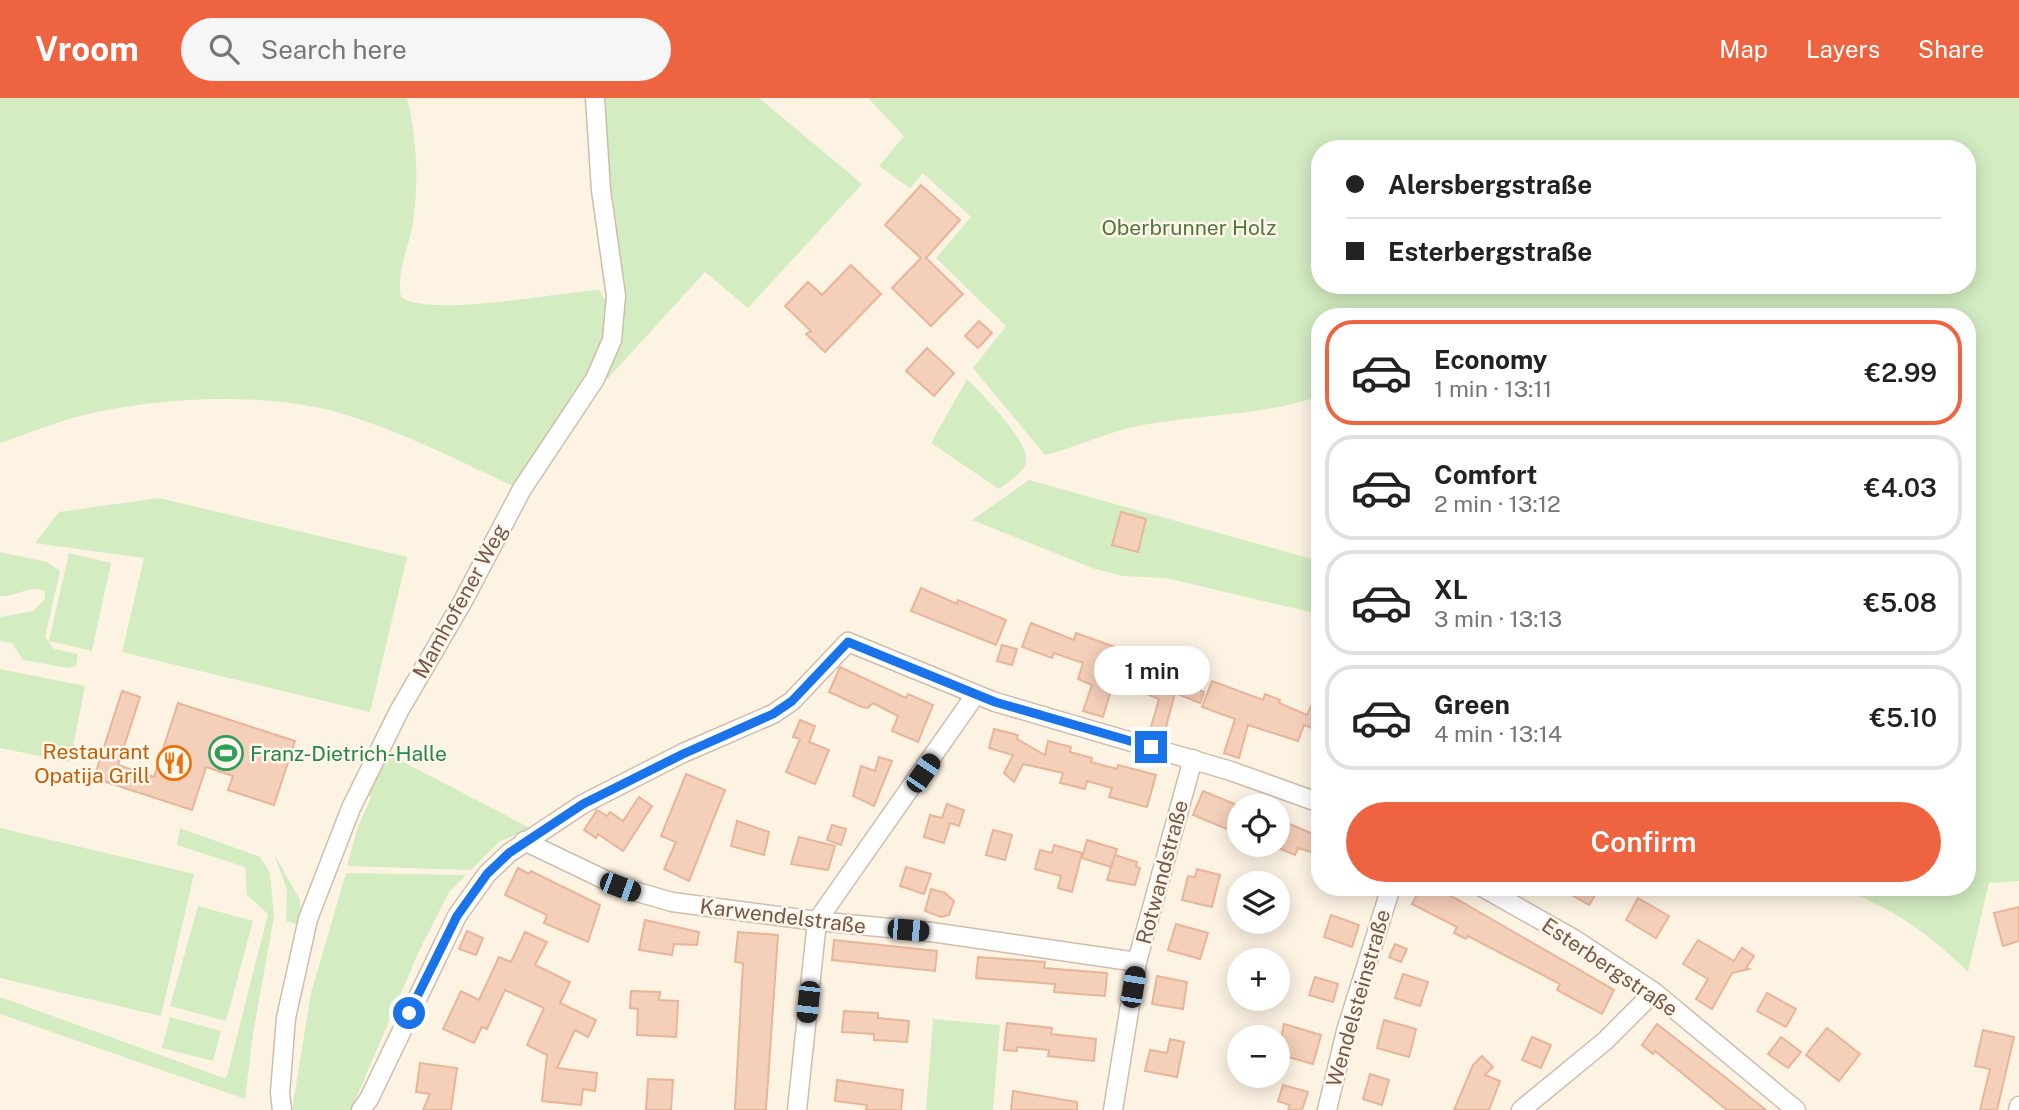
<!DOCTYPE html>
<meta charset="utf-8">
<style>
:root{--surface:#fff;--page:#f6f6f6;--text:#222;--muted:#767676;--line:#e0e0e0;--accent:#ee6441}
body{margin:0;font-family:"Public Sans",sans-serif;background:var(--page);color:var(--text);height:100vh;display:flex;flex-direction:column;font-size:26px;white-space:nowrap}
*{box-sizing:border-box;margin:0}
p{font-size:23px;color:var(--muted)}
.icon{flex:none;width:38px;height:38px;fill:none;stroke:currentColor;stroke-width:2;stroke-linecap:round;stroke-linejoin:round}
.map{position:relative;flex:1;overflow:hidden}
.side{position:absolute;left:1311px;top:210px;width:665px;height:588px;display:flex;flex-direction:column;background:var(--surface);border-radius:28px;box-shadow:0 4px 18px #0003}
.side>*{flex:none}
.guide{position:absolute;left:1311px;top:42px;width:665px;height:154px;border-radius:28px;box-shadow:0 4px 18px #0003;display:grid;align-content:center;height:154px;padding:0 35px;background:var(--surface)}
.buttons{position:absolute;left:1227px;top:696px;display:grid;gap:14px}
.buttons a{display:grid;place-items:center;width:63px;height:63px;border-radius:50%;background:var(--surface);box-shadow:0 4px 18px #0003;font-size:35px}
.end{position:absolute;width:32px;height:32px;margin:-16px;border:9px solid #1a73e8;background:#fff;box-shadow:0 0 0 4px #fff}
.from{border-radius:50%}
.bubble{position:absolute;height:49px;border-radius:24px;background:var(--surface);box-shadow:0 4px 18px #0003;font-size:23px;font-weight:600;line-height:49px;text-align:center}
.car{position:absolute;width:21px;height:42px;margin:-21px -10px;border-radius:9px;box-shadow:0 0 5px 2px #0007;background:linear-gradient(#222 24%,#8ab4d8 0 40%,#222 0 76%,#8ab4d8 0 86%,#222 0)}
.guide b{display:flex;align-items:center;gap:24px;height:66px;font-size:26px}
.guide b+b{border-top:2px solid var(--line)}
.guide i{width:18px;height:18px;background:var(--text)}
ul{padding:12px 0 0;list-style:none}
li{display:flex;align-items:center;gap:21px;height:105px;margin:0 14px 10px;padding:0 21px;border:4px solid var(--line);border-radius:28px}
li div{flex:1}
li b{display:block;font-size:26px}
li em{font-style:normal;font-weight:600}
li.selected{border-color:var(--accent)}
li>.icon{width:63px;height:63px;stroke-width:1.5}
.cta{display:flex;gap:14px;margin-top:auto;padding:14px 35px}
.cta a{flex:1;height:80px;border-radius:42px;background:var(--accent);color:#fff;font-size:28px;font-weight:600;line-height:80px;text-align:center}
header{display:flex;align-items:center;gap:42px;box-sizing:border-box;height:98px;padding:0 35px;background:var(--accent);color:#fff}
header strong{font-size:33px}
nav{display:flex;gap:38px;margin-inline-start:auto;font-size:24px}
.search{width:490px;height:63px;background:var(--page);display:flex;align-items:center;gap:18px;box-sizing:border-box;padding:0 24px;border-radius:38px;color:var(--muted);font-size:26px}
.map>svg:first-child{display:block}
</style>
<header>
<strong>Vroom</strong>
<div class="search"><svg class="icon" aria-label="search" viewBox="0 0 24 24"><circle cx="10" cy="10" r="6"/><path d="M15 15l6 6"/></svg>Search here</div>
<nav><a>Map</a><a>Layers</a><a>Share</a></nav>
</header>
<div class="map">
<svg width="2019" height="1012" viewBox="0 0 2019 1012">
<rect width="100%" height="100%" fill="#fdf3e3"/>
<path fill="#d3ecc1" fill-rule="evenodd" d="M0,0H407C417,40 419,84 413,125C409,149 396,174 401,199C429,220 561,194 599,192L612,214L603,253L517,390C460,363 401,333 340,315C265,293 152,299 76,319C50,326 25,337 0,345Z
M599,0H759L862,86L748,210L705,174L579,312L615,248Z
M868,0H2019V783L1989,785L1968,874C1925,832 1895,812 1838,789H1967V219H1320L1319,298C1263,318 1202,316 1143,327C1109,333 1078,349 1045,357L973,270L1006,228L936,160L971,119L923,75L910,90L879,68L904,38ZM1320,51H1967V187H1320Z
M967,281C981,295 1031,345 1026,364C1024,375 1007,384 999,391L931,345Z
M1029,382L1319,463V516L1166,480L1123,478L1095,471L972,422Z
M159,400L407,459L370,614L122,554L144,460L35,445L59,414Z
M0,454L47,464L60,473L45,539L54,551L78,556L76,568L68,570L23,562L12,545L0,543V519L33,513L45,501V494C31,485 16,500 0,498Z
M69,455L111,465L92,553L49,543Z
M0,571L85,588L70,664L0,650Z
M384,654L530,730L499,744L471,772L347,768L358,728L371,700L365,695Z
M0,730L194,776L161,918L0,880Z
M180,730L260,759L270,775L274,819L253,935L245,1001L0,916V899L224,980L227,978L268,816L247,797L245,769L177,747Z
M274,756L300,802L302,828L286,823L287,792Z
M346,775L466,777L449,794L419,853L351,1012H292L311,895Z
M198,808L253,823L226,923L170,908Z
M170,919L221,933L213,963L162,950Z
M933,921L1000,927L993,1012H926Z"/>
<path fill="#f4cfb9" stroke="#e8b599" stroke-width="2" d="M921,87L960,122L926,160L963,196L931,228L892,190L921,160L885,127Z
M851,167L881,196L825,254L806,236L811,233L785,208L808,184L822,197Z
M979,223L992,235L978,250L965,238Z
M927,250L954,275L934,298L906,273Z
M1121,414L1146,421L1138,454L1112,447Z
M921,490L957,506L958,502L1006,522L996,547L911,513Z
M1031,525L1074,542L1076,535L1118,550L1117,563L1139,572L1142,566L1155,572L1166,554L1188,563L1180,584L1204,594L1200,605L1175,595L1163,640L1149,636L1159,601L1114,583L1103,619L1083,613L1092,587L1078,581L1083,565L1054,555L1052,560L1022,549Z
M1002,547L1017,551L1012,567L997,563Z
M840,569L906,600L908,596L933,607L918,644L892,633L898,618L873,605L868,610L862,609L829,594Z
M1212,583L1263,602L1265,596L1280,602L1279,605L1307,617L1320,588V633L1304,627L1298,643L1248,627L1239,660L1224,655L1235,621L1202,609Z
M122,593L140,599L118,667L154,679L178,605L295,643L274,707L228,692L233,678L206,669L192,712L94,680Z
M800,622L815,628L809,644L829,652L815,686L786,674L800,641L793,639Z
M994,631L1018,637L1017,641L1045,657L1048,643L1071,649L1070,654L1092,660L1091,664L1117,671L1118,667L1156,677L1147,709L1109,699L1112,690L1087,683L1085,691L1060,685L1063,675L1023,666L1014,684L1004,675L1013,657L989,650Z
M879,659L892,663L874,708L853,698L861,668L875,673Z
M686,676L725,692L689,783L664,771L676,744L661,738Z
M1203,693L1239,708V736L1193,717Z
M639,699L652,708L623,753L598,736L596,740L584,732L597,712L607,718L610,714L623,723Z
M947,706L964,712L959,728L950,725L944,745L924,739L930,717L942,720Z
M1278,721L1320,739V757L1298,750L1295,757L1278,750Z
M737,723L769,734L764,757L731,748Z
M832,727L846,731L841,747L827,742Z
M993,732L1012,737L1005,762L986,757Z
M799,739L835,748L828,772L791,766Z
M1087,742L1117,751L1111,769L1082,760Z
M1054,747L1082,755L1072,794L1058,790L1061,778L1035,771L1040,752L1052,755Z
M1115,757L1137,764L1136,769L1140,770L1135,787L1107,782Z
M906,769L931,776L924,796L900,788Z
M518,770L529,776L531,773L600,807L588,844L544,825L547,817L505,797Z
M1197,771L1220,777L1212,809L1182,802L1188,778L1195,779Z
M1421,789H1434L1462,804L1614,892L1602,916L1557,892L1560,886L1468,838L1466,841L1454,835L1457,829L1412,806Z
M1558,789H1600L1589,807Z
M931,791L945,795L954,803L949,817L941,819L925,813Z
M1638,800L1669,818L1656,840L1626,822Z
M2019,809V843L2003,848L1994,815Z
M1331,817L1359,827L1352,849L1324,839Z
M645,822L699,834L697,847L674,846L672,857L639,852Z
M1176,826L1208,835L1200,861L1168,852Z
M467,833L483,840L476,857L459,851Z
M525,834L547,844L535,867L570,884L560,905L596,922L588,939L575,932L557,970L597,975L595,993L583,991L581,1007L542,1003L547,957L527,947L544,910L505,892L487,931L482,929L474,945L443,931L461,893L479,902L499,859L511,864Z
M738,834L778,837L766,1011L762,1012H735L743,865L735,864Z
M834,842L937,853L935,873L832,862Z
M1698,842L1734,863L1742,850L1754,858L1746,870L1749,871L1732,875L1712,911L1696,901L1708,881L1683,866Z
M1395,846L1407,851L1401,864L1389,859Z
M978,859L1045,864L1044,870L1107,875L1105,898L1054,894L1055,886L976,880Z
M1403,876L1428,884L1420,908L1395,900Z
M1157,878L1187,884L1183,911L1152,906Z
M1315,879L1338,886L1333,904L1309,897Z
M631,893L660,894L659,902L678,903L676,939L637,937L638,911L630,910Z
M1767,895L1796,911L1786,929L1757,913Z
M844,913L878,915V920L909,923L907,944L874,942V936L842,934Z
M1384,922L1416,931L1409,959L1377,950Z
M1007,925L1052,930L1051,936L1096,941L1094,963L1048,958L1049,952L1017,949V953L1004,952Z
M1284,926L1321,937L1313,966L1278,956Z
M1657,926L1716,972L1766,1012H1727L1655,953L1653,956L1642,947Z
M1827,930L1860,956L1839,983L1806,957Z
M1983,932L2014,939L1997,1012H1980L1990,971L1975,968Z
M1532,939L1551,947L1541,970L1522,962Z
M1781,939L1801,954L1788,970L1768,956Z
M1170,941L1184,944L1177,979L1145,973L1150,952L1167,955Z
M1482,958L1493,969L1485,977L1500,983L1489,1012H1454L1473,967Z
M420,965L457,970L451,1012H423L430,996L416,994Z
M1370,976L1389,982L1382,1007L1363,1001Z
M648,981L673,982L671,1012H646Z
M837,982L903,992L901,1012H866L867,1007L835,1003Z
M1283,987L1308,994L1302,1012H1288L1290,1007L1278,1003Z
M1013,993L1077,1004V1012H1011Z"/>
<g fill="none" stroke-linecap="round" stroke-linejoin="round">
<g stroke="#d1bcac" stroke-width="21">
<path id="street" d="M524,743L620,789L672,804L817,823L931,834L1137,864
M1482,789L1574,841L1654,894L1796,1012
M282,1012L280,995L286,920L308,821L351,710L399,613L463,503L522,391L595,281L612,242L616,198L601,92L595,0
M361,1012L369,1001L457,818L487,776L509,755L583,706L683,655L773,616L792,603L848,544L995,604L1231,673L1320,705
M797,1012L817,823L976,596
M1113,1012L1137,864L1193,661
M1327,1012L1346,933L1391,789
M1521,1012L1605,943L1654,894
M2018,1012L2019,1008"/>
</g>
<use href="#street" stroke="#fff" stroke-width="18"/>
</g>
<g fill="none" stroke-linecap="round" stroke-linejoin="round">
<path stroke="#1a73e8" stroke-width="9" d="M409,915L457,818L487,776L509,755L583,706L683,656L773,616L792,603L848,544L995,604L1151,649"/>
</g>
<defs>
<g id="stadium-ring" transform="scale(1.75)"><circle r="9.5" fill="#fff7eb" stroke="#2e9e5b" stroke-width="1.5"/><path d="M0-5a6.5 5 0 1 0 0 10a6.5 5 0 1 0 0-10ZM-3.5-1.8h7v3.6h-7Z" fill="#2e9e5b"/></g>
<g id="restaurant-ring" transform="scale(1.75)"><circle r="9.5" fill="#fff7eb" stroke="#e8710a" stroke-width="1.5"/><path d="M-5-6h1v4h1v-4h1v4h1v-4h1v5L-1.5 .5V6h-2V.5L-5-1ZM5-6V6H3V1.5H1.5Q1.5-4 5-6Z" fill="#e8710a"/></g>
</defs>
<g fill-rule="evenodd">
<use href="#stadium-ring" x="226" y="655"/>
<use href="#restaurant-ring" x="174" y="665"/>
</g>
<g text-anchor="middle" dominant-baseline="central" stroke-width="5" stroke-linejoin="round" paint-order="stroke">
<g font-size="21" fill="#4f783c" stroke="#fff7eb">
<text x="1189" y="129">Oberbrunner Holz</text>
</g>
<g font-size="21" fill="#775748" stroke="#fff7eb">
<text transform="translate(460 503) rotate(-61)">Mamhofener Weg</text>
<text transform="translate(1162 774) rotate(-75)">Rotwandstraße</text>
<text transform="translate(783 818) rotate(7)">Karwendelstraße</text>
<text transform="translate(1610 869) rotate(34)">Esterbergstraße</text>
<text transform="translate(1358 900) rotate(-74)">Wendelsteinstraße</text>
</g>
<g font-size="21" fill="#c56008" stroke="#fff7eb" text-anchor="end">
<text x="150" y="653">Restaurant<tspan x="150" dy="24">Opatija Grill</tspan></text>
</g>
<g font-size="21" fill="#27864d" stroke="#fff7eb" text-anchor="start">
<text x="250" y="655">Franz-Dietrich-Halle</text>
</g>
</g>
</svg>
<div class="buttons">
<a><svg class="icon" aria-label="locate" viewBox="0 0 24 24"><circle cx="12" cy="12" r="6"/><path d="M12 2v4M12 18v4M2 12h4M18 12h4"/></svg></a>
<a><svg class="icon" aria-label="layers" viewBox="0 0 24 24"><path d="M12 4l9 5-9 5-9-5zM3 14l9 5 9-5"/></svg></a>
<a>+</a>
<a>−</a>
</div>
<i class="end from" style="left:409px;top:915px"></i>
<i class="end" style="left:1151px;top:649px"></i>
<div class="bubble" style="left:1094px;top:548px;width:116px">1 min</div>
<i class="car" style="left:923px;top:675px;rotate:34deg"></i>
<i class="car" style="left:620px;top:789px;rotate:110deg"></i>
<i class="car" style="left:908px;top:832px;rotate:95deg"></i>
<i class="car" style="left:1133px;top:889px;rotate:9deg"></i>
<i class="car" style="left:808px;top:904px;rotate:186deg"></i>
<div class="guide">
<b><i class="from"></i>Alersbergstraße</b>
<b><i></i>Esterbergstraße</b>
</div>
<section class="side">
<ul>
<li class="selected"><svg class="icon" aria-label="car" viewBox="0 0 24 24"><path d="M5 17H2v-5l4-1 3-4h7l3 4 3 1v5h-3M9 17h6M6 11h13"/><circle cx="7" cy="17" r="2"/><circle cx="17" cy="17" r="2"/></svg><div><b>Economy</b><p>1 min · 13:11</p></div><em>€2.99</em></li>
<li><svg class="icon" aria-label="car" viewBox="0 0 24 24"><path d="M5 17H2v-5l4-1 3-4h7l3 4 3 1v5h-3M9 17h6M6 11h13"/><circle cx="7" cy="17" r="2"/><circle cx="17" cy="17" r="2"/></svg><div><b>Comfort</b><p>2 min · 13:12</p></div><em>€4.03</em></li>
<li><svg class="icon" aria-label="car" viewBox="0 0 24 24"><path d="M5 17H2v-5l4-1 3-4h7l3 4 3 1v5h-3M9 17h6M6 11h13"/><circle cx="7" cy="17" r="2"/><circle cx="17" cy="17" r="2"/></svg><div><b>XL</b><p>3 min · 13:13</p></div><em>€5.08</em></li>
<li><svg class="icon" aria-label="car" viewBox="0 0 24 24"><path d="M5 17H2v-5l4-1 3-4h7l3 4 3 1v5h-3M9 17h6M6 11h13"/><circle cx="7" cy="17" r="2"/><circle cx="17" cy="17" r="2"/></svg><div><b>Green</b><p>4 min · 13:14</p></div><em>€5.10</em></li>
</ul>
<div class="cta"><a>Confirm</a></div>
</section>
</div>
